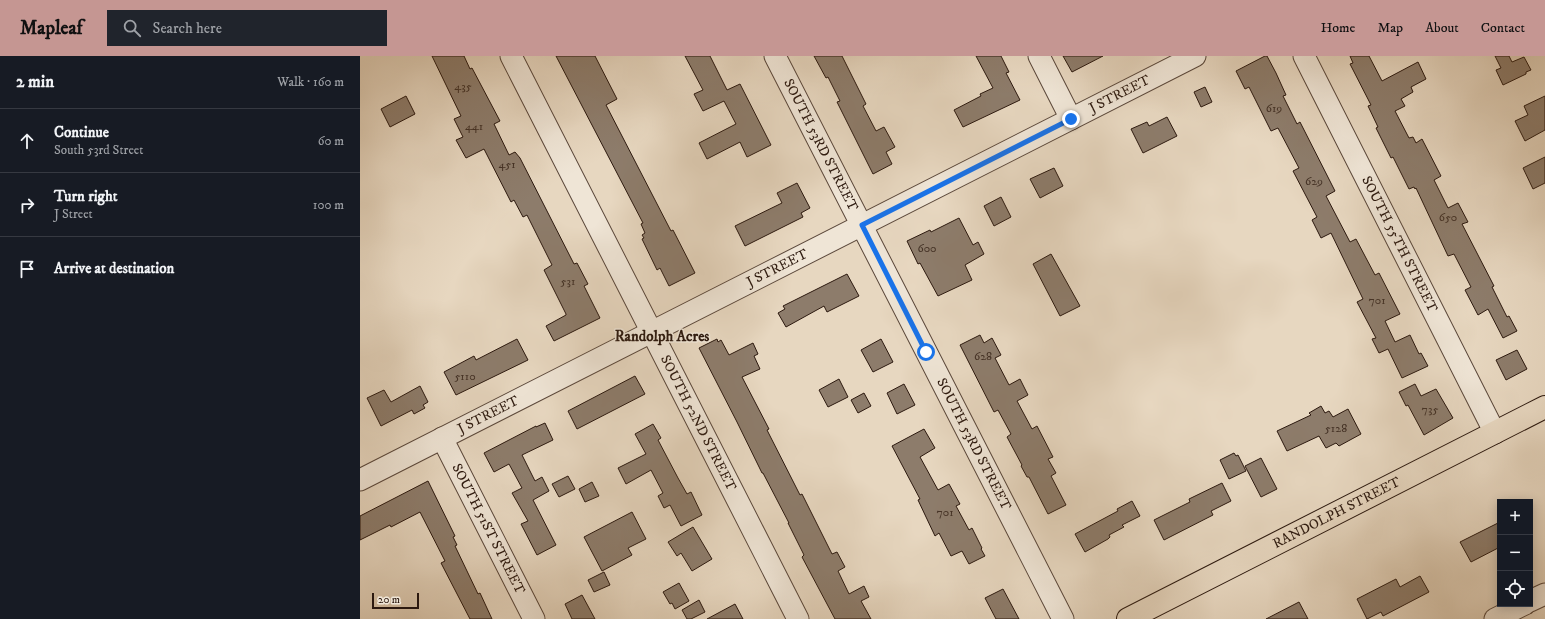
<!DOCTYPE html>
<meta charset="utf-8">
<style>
body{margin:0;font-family:"IM FELL DW Pica",serif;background:#20242c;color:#f1f3f6}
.controls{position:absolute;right:12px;bottom:12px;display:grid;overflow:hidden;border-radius:0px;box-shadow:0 2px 10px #0003}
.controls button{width:36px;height:36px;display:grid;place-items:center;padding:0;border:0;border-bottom:1px solid #363941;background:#171b24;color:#f1f3f6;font:20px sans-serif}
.scale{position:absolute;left:12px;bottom:10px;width:47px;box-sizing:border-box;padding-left:4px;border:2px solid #2c190f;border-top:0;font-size:11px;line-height:14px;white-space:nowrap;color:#2c190f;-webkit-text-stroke:3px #efe5d6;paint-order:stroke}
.stop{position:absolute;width:12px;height:12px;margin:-9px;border:3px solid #1a73e8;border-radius:50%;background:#fff}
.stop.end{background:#1a73e8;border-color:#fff;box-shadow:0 1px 4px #0008}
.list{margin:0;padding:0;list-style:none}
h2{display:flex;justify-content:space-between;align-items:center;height:52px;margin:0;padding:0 16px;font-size:17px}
h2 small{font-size:13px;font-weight:400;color:#9ea1a6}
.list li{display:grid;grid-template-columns:26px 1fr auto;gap:12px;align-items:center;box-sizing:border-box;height:64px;padding:0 16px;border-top:1px solid #363941}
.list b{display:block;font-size:15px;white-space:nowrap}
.list p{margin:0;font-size:13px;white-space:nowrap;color:#9ea1a6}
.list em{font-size:13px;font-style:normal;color:#9ea1a6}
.icon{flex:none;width:22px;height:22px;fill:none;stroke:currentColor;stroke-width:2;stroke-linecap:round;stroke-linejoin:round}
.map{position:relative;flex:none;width:1185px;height:563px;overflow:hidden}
header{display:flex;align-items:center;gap:24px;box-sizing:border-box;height:56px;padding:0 20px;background:#c59692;color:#111}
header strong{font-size:19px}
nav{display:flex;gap:22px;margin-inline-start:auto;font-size:14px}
.search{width:280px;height:36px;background:#20242c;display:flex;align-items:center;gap:10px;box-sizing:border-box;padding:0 14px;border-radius:0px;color:#9ea1a6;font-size:15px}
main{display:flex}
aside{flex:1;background:#171b24}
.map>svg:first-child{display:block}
</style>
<header>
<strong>Mapleaf</strong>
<div class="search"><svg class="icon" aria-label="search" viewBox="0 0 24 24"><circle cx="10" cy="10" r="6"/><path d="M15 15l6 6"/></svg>Search here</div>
<nav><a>Home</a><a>Map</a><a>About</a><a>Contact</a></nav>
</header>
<main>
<aside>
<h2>2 min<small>Walk · 160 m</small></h2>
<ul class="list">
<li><svg class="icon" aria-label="ahead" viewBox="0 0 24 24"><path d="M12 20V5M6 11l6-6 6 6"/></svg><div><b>Continue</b><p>South 53rd Street</p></div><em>60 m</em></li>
<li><svg class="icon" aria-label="right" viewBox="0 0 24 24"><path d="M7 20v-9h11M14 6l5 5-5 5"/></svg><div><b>Turn right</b><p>J Street</p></div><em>100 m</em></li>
<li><svg class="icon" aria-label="arrive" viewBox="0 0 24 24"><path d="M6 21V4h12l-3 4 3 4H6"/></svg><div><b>Arrive at destination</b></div></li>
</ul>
</aside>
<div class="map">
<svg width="1185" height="563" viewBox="0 0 1185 563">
<rect width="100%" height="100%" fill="#e7d7c0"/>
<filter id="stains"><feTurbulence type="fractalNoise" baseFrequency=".005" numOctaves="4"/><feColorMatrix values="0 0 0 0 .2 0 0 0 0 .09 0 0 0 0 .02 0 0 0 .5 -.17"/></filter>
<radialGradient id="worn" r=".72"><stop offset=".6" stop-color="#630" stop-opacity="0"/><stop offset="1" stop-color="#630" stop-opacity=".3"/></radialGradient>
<g fill="#8d7c6b" stroke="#2c190f">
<polygon points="72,0 104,0 110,13 112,12 140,65 134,68 149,99 155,96 160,102 214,208 217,207 228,228 224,230 240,262 194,285 186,270 206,259 206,258 184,214 192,209 167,159 163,161 154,144 151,146 124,93 106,102 96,84 103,81 94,63 101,60"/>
<polygon points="196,0 235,0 257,43 246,49 311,175 313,174 335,217 309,230 300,212 297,214 282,183 284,182 282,179 285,177 281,168 283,167"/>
<polygon points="325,0 350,0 367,34 380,28 411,89 387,101 380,86 347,103 339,87 376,68 364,45 343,55 334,38 343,34"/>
<polygon points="454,0 482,0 506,48 503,50 516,75 524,71 535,91 526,96 532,108 513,118 477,46 480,45 468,21 466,22"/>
<polygon points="616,0 641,0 649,16 646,17 660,44 603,71 594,54 621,40 620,38 633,32"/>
<polygon points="703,0 743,0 712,16"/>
<polygon points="905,0 907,0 916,17 926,39 923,40 937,68 940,66 975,135 966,140 990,186 996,183 1015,219 1019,217 1040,258 1025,265 1035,286 1050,279 1059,298 1061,297 1068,310 1042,322 1028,293 1019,297 1012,283 1016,282 997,246 1003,243 971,177 961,182 952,164 957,161 933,115 939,112 918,72 911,75 889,31 885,33 876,15"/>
<polygon points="990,0 1009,0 1022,25 1058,6 1066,23 1051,31 1053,36 1041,43 1045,50 1035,55 1049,82 1053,81 1056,87 1062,83 1081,120 1074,124 1088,152 1098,147 1108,166 1102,168 1134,230 1132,231 1147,261 1149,260 1157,275 1143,282 1128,253 1118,259 1105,234 1111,231 1094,198 1088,200 1056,132 1055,133 1054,131 1049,133 1033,101 1031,102 1016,72 1018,71 1008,50 1011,49 990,8 993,7"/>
<polygon points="1135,0 1149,0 1152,6 1164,1 1171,14 1166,16 1166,18 1143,29 1136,14 1141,12"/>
<polygon points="845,31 852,46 841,51 834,36"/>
<polygon points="46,40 55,58 30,71 21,53"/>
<polygon points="1185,40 1185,74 1165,85 1155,65 1168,59 1164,50"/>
<polygon points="807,61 817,80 783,97 771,73 787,66 789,70"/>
<polygon points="1185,101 1185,127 1173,133 1163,112"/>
<polygon points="694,112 703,130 680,142 670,123"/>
<polygon points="437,127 450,152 441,157 443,161 385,190 375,170 422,147 417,137"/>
<polygon points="641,141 651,161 634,170 624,150"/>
<polygon points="599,162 613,189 618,186 624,198 605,209 612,224 578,240 560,207 558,208 547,185 570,174 571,176"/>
<polygon points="691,198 720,250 700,260 673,208"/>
<polygon points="487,218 499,240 467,256 464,250 426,271 418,257 425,253 423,250"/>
<polygon points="620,279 624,287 632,282 641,299 635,302 649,329 660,323 668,339 657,345 672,373 677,370 693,401 688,403 696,417 691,420 706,449 688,458 669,421 667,421 661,410 662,409 647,381 651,378 638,354 634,356 600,289"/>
<polygon points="157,283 168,304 96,339 84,316 114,300 116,304"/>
<polygon points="357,283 358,286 361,284 369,299 393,287 398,298 394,300 400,313 382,321 409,373 407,374 440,439 442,438 472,498 477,496 485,511 478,515 489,538 504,530 509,541 501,545 511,563 475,563 442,501 444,499 428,467 429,467 403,417 402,417 377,366 339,292"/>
<polygon points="521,283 533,306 513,316 501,294"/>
<polygon points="1157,294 1167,313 1146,324 1136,304"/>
<polygon points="275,320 285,338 217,373 208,355"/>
<polygon points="479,323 488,341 468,351 459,334"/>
<polygon points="544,328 555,349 537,358 527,337"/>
<polygon points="1055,328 1061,340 1076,333 1093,362 1064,379 1048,349 1046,350 1039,336"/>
<polygon points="60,330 68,346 63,349 65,352 54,358 52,354 21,370 7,342 24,334 31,346"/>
<polygon points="504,337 511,350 498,357 491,344"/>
<polygon points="961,350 965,357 969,355 973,361 988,353 1001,378 979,390 976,387 966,392 959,380 927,395 917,375 951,359 949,357"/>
<polygon points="185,367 193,384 162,399 175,425 182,421 189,435 173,444 196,489 177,499 161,468 168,465 152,437 162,432 149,408 134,416 124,397 176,370 176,371"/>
<polygon points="293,368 301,382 298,384 318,422 327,438 331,436 342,459 321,470 310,449 304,452 298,440 303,437 291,414 266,428 258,412 286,398 275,378"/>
<polygon points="564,373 575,392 560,401 578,434 589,428 600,448 596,450 609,474 612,472 622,492 621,493 625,500 609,508 602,495 591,500 579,477 575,480 558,444 560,443 532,390"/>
<polygon points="874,397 876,400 878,399 886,415 869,423 860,404"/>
<polygon points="901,402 917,433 901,441 885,410"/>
<polygon points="208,420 215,433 199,441 192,428"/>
<polygon points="68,425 95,480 93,481 97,489 95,490 118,538 120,537 132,563 110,563 81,507 85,505 60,456 31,471 30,469 0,484 0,460"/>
<polygon points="232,426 239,440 225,446 219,433"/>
<polygon points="862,427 871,445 851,455 853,459 804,484 794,464 830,446 829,443"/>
<polygon points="772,445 780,460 762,469 764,471 749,479 750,481 748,483 725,496 715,478 758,455 757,453"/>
<polygon points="272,456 286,483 268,492 272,499 242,515 224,481"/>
<polygon points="1140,466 1140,491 1111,506 1100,486"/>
<polygon points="333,471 352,503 332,515 321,497 317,500 308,486"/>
<polygon points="244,516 250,529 234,536 228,524"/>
<polygon points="1060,520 1069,536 1023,560 1021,556 1007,563 997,543 1036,523 1040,531"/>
<polygon points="319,527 329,545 315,553 312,547 310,548 303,536"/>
<polygon points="643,533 659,563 636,563 625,542"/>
<polygon points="222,539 235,563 212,563 205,548"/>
<polygon points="339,544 345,556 331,563 327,563 322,554"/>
<polygon points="939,546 948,563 906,563"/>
<polygon points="375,548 383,563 347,563"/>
</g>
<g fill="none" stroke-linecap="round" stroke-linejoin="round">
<g stroke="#5b483b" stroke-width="23">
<g id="minor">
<path id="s1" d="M151 0 438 563"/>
<path id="s2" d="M415 0 703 563"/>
<polyline points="679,0 711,63"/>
<path id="s3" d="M944 0 1135 377"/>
<path id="s4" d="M82 382 174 563"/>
<path id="s5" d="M0 424 835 0"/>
<polyline points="1170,545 1185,538"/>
<polyline points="1135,563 1165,548"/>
</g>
</g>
<g stroke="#2c190f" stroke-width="24">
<g id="major">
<path id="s6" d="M768 563 1185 351"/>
</g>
</g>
<use href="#minor" stroke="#efe5d6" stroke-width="21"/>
<use href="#major" stroke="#e7d7c0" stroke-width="22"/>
</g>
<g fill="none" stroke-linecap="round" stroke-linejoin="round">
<polyline stroke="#1a73e8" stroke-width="5" points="566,296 502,169 711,63"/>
</g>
<g text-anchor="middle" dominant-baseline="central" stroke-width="3" stroke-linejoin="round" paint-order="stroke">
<g font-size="12" fill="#443226">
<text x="103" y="30">435</text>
<text x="914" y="52">619</text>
<text x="114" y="70">441</text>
<text x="147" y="108">451</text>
<text x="954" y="125">629</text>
<text x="1088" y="161">650</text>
<text x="567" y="192">600</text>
<text x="208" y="225">531</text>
<text x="1017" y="244">701</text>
<text x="623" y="300">628</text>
<text x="105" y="320">5110</text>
<text x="1070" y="353">735</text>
<text x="976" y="372">5128</text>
<text x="585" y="456">701</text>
</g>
<g font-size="14" fill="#2c190f" stroke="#efe5d6">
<text stroke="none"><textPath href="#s5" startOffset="852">J STREET</textPath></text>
<text stroke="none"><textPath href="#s2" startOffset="100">SOUTH 53RD STREET</textPath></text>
<text stroke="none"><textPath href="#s3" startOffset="211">SOUTH 55TH STREET</textPath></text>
<text stroke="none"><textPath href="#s5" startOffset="468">J STREET</textPath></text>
<text stroke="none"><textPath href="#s5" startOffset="144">J STREET</textPath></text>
<text stroke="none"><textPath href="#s1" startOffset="412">SOUTH 52ND STREET</textPath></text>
<text stroke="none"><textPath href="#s2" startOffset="436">SOUTH 53RD STREET</textPath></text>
<text stroke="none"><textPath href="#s6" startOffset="234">RANDOLPH STREET</textPath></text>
<text stroke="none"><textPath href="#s4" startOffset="102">SOUTH 51ST STREET</textPath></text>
</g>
<g font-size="15" font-weight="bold" fill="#2c190f" stroke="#efe5d6">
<text x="302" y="280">Randolph Acres</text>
</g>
</g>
<rect width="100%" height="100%" filter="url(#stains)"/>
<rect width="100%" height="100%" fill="url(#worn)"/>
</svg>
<div class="controls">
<button>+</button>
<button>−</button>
<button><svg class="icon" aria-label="locate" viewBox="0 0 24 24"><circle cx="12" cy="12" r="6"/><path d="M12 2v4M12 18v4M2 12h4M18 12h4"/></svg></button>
</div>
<div class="scale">20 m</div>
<div class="stop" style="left:566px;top:296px"></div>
<div class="stop end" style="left:711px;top:63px"></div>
</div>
</main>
